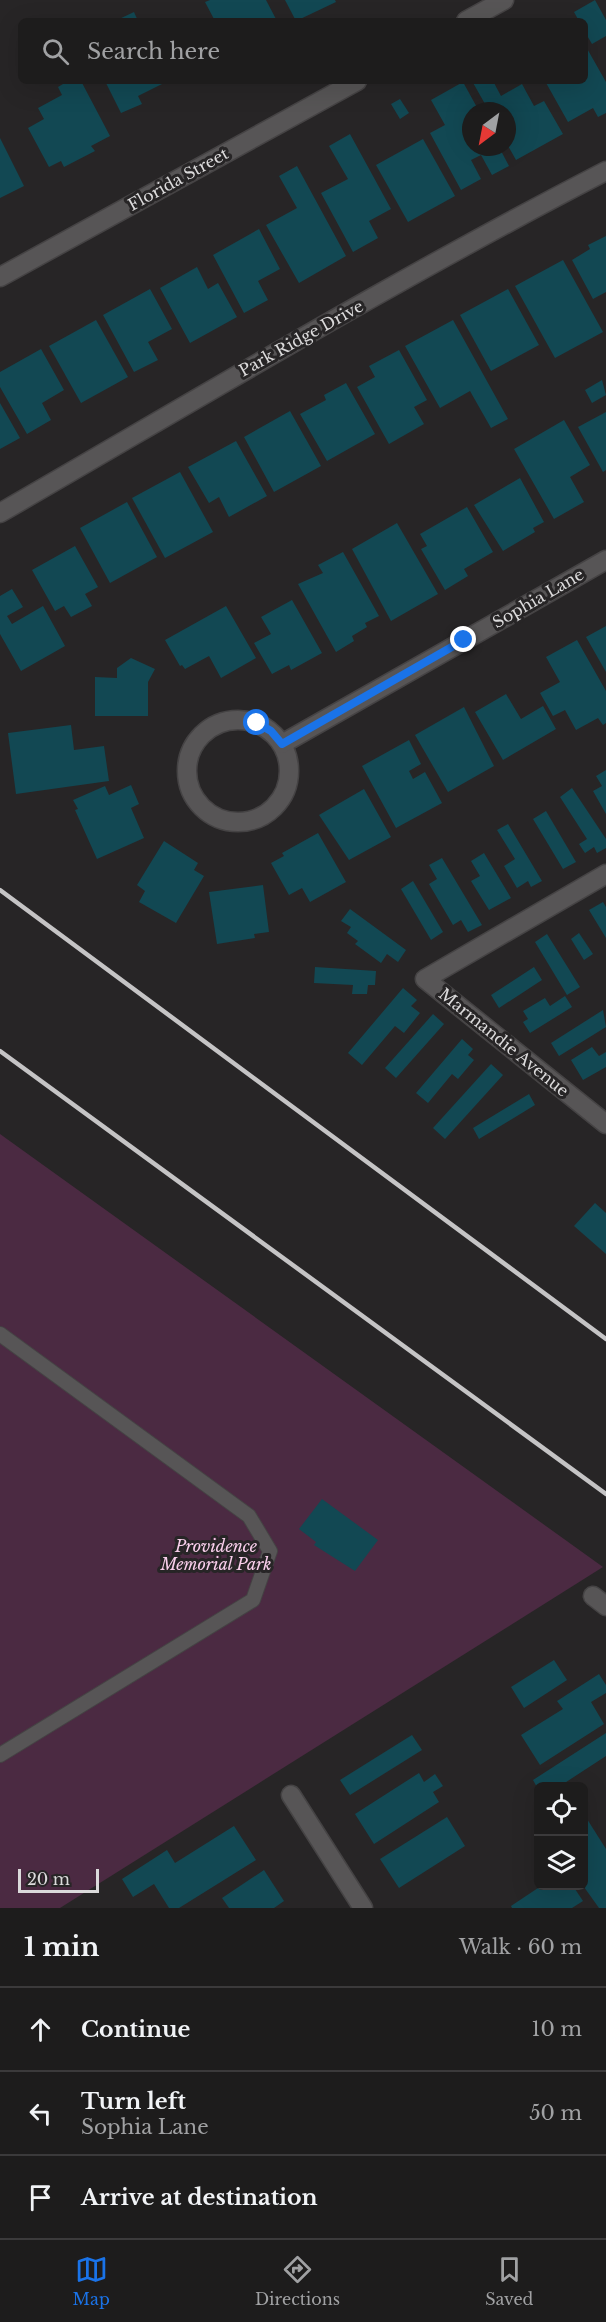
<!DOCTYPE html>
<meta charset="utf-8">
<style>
body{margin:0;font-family:"Libre Baskerville",serif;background:#252525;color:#f1f3f6}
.controls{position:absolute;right:18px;bottom:18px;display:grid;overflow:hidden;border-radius:9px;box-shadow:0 6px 24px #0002}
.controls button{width:54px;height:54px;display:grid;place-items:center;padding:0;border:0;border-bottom:2px solid #3b3a3b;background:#1d1c1c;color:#f1f3f6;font:30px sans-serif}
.compass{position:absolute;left:462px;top:102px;width:54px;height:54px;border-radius:50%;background:#1d1c1c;box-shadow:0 6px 24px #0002;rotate:212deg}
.scale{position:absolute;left:18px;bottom:15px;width:81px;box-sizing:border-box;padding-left:6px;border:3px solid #dbdadb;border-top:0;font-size:16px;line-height:21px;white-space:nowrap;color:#dbdadb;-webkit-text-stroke:4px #272526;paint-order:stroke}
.stop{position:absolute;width:18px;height:18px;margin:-14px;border:4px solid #1a73e8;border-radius:50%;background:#fff}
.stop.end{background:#1a73e8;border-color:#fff;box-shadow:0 2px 6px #0008}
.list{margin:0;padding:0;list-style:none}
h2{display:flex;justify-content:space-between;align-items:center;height:78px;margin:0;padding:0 24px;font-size:26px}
h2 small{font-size:20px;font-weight:400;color:#a0a1a3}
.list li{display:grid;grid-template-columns:39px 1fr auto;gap:18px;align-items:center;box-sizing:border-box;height:84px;padding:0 24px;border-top:2px solid #3b3a3b}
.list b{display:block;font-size:22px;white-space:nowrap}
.list p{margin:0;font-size:20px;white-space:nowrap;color:#a0a1a3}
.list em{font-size:20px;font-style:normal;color:#a0a1a3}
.icon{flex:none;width:33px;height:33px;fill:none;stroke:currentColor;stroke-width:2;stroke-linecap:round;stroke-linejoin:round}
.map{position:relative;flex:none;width:606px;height:1908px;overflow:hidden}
.search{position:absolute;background:#1d1c1c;box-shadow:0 6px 24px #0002;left:18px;right:18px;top:18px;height:66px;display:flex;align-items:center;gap:15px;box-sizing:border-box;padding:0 21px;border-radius:9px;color:#a0a1a3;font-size:22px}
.sheet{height:330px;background:#1d1c1c}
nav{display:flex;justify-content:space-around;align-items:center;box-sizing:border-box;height:84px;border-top:2px solid #3b3a3b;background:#1d1c1c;font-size:16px;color:#a0a1a3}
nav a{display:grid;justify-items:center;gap:3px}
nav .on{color:#1a73e8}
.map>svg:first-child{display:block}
</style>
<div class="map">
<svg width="606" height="1908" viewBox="0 0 606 1908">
<rect width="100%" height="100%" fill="#272526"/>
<polygon fill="#4b2a42" points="0,1134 603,1567 60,1908 0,1908"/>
<g fill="#124853">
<polygon points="210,0 266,0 277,21 215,21 205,2"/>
<polygon points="285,0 335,0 336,2 296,21"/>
<polygon points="595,0 606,20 606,36 592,44 585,32 585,21 579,21 574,12"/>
<polygon points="134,12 138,21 115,21"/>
<polygon points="585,45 606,82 606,113 598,117 593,108 568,122 545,81 585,81"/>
<polygon points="68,81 81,81 110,136 91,146 95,151 64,167 61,161 49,167 28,128 44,119 38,108 62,95 58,87"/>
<polygon points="105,81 168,81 138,96 142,104 121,113"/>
<polygon points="472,81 493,81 501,96 522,84 534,106 544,101 563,134 516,160 507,144 507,111 489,111"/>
<polygon points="463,82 479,111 471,111 471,147 499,147 509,166 492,175 481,155 471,160 481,179 461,190 430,133 445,125 431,100"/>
<polygon points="400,99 409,113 400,119 391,104"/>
<polygon points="350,134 391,209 369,221 378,238 353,252 321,193 348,179 329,146"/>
<polygon points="0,138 24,186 0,198"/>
<polygon points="423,139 455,196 408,222 376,165"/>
<polygon points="297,166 346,256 299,283 266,225 297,208 279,176"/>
<polygon points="259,229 280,269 258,281 268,300 244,313 213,255"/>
<polygon points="606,236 606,292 593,299 572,260 590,249 588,245"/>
<polygon points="563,260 603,332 555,358 515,286"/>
<polygon points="197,267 208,289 218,283 237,317 190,343 160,288"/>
<polygon points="150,289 172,329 148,342 158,360 134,372 103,315"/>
<polygon points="508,289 539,345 491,371 460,315"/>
<polygon points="96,320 128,377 81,403 49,346"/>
<polygon points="453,320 508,419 491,428 470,391 440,408 405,346"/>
<polygon points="41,349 64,390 42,403 51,420 27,434 0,387 0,372"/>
<polygon points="399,350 427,400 414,407 424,424 389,444 357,387 375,377 369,366"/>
<polygon points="602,380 606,395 592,403 585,390"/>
<polygon points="346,383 375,434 327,461 300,414 326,400 324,395"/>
<polygon points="0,403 20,438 0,449"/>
<polygon points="290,411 321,466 274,492 244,437"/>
<polygon points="606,412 606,470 603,472 578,427"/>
<polygon points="564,420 590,465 570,477 584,502 554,519 514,449"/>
<polygon points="236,441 267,496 229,517 219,497 209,503 188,467"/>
<polygon points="180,472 213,532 165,558 132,498"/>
<polygon points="520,478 544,522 533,528 535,532 503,551 474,505"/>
<polygon points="127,502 157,557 110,583 80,528"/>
<polygon points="467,507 493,552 464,569 468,576 445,590 421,549 427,546 420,534"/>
<polygon points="397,523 438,594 391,621 352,549"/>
<polygon points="75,546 98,587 85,594 92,606 71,617 64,606 55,611 32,570"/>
<polygon points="343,552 379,616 365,623 367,627 352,636 354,641 336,652 298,584 323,573 318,565"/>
<polygon points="12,589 23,607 7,616 12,624 43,606 65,646 21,671 0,634 0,596"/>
<polygon points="292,600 322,653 291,670 289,665 272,674 254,643 271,634 261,617"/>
<polygon points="226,606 256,658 221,678 209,656 185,669 182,665 180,666 165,640"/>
<polygon points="606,626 606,672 586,637"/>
<polygon points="577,640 606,691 606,723 603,725 598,718 576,730 565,710 553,716 540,693 560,682 546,657"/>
<polygon points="131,658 155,669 148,682 148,716 95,716 95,677 117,678 117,668"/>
<polygon points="506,694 521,719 543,706 556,729 503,760 475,712"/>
<polygon points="464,707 494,766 448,792 415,735"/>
<polygon points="71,725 74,750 104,746 109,781 16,794 8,733"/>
<polygon points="409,740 421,764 409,771 413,779 425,772 442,803 396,828 362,766"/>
<polygon points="606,770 606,814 593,791 602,786 596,776"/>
<polygon points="131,785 139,804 131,808 144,838 97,859 75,810 78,809 73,800 105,786 109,795"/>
<polygon points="572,788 606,839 606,848 597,853 594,847 585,853 579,844 587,839 560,797"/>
<polygon points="364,789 391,837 349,860 319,815"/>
<polygon points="546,811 576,862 563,869 533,819"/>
<polygon points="508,824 542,881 531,887 528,881 517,888 504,866 515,859 497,830"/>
<polygon points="318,833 346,882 310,902 302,888 289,895 271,863 284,856 282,853"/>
<polygon points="164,841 198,863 194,870 204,876 176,923 139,902 145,891 137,885"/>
<polygon points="484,853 511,898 489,910 471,881 480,876 471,861"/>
<polygon points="442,858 482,925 468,932 461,920 453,925 429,884 437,879 429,865"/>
<polygon points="413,881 443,932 431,940 401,889"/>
<polygon points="263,885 269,932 254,934 255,938 217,944 209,892"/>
<polygon points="603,902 606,907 606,938 589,910"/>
<polygon points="350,909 406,950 398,962 387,954 381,963 355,944 358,941 347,933 351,927 341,921"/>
<polygon points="579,933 593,954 584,960 571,939"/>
<polygon points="547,934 580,987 567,995 535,942"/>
<polygon points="315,967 376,971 375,985 368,985 367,994 352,994 353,985 314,983"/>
<polygon points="534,967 542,980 499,1008 491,995"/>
<polygon points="403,988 417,1000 411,1006 420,1013 404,1033 395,1026 362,1065 348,1053"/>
<polygon points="565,996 572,1007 530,1033 523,1022 528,1019 523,1011 545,998 550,1006"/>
<polygon points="603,1010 606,1027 559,1056 551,1043"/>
<polygon points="433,1014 444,1024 396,1078 385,1068"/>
<polygon points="462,1039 473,1049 468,1055 474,1060 458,1079 452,1074 428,1103 416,1093"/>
<polygon points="592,1047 599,1056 606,1052 606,1067 583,1080 571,1060"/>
<polygon points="491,1064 503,1075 445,1139 433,1128"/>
<polygon points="529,1094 535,1105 479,1139 473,1128"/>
<polygon points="595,1203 606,1213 606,1254 574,1226"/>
<polygon points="322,1499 378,1540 355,1571 314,1545 316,1542 299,1529"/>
<polygon points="554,1660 567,1680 524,1708 511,1687"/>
<polygon points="599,1674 606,1685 606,1693 591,1702 604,1724 540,1765 521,1735 563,1709 557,1701"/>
<polygon points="606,1733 606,1756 560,1786 538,1786 538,1789 533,1780"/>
<polygon points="412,1735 422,1750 350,1795 340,1780"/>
<polygon points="419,1773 424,1782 435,1774 443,1786 433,1792 439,1802 374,1844 355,1814"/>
<polygon points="447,1817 465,1846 399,1888 380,1859"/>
<polygon points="587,1819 606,1849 606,1908 599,1908 584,1887 584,1821"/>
<polygon points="234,1826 256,1860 179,1908 169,1908 154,1884 133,1897 122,1879 167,1850 175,1863"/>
<polygon points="264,1870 284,1901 274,1908 229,1908 222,1898"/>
<polygon points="541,1886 573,1886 583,1901 572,1908 512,1908 511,1906"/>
</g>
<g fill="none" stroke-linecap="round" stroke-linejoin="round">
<g stroke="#454344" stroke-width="16">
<polyline id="lane" points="0,1334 249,1516 270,1551 253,1600 0,1755"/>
</g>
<g stroke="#454344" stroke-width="21">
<g id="street">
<polyline points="466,21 504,0"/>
<polyline points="0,277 357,81"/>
<path d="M0 513C201 397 400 277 606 171"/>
<circle cx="238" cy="771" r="51"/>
<polyline points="282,744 606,560"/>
<polyline points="606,874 425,979 606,1124"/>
<polyline points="593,1596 606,1606"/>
<polyline points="291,1795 363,1908"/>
</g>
</g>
<use href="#lane" stroke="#575556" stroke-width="14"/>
<use href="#street" stroke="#575556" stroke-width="18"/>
<g stroke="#c5c4c5" stroke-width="4.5">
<polyline points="0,890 606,1339"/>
<polyline points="0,1051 606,1494"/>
</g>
</g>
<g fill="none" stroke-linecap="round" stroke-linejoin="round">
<polyline stroke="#1a73e8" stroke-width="8" points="257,723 271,731 282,744 464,640"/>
</g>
<g text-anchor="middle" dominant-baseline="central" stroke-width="6" stroke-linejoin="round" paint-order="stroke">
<g font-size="16" fill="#dbdadb" stroke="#272526">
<text transform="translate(178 179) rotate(-29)">Florida Street</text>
<text transform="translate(301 338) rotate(-29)">Park Ridge Drive</text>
<text transform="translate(538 598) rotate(-30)">Sophia Lane</text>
<text transform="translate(504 1042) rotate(39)">Marmandie Avenue</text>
</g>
<g font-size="16" font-style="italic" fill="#facfec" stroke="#272526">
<text x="216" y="1546">Providence<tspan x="216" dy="18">Memorial Park</tspan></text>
</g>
</g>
</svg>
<div class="controls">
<button><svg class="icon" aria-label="locate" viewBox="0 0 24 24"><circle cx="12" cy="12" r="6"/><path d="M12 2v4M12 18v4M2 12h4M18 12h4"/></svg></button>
<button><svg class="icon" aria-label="layers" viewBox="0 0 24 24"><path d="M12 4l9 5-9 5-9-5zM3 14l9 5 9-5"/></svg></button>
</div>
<svg class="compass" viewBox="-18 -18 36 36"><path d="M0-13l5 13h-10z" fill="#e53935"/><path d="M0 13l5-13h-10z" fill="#a0a1a3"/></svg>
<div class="scale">20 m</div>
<div class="stop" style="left:257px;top:723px"></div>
<div class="stop end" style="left:464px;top:640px"></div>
<div class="search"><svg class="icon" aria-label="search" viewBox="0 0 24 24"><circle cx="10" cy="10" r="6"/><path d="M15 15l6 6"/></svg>Search here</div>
</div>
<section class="sheet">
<h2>1 min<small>Walk · 60 m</small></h2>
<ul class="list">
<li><svg class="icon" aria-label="ahead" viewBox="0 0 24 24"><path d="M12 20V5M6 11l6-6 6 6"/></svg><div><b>Continue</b></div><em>10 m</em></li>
<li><svg class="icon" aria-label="left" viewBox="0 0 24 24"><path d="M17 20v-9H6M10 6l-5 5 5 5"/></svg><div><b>Turn left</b><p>Sophia Lane</p></div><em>50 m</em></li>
<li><svg class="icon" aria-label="arrive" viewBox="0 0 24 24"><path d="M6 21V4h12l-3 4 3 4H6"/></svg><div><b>Arrive at destination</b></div></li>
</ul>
</section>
<nav>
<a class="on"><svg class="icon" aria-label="map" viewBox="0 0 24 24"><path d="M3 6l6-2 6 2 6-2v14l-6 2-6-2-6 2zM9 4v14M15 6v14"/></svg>Map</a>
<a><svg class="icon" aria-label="directions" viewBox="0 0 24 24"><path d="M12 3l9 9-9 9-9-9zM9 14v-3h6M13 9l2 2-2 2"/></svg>Directions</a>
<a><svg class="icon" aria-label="saved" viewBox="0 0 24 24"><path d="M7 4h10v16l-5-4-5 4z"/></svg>Saved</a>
</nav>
